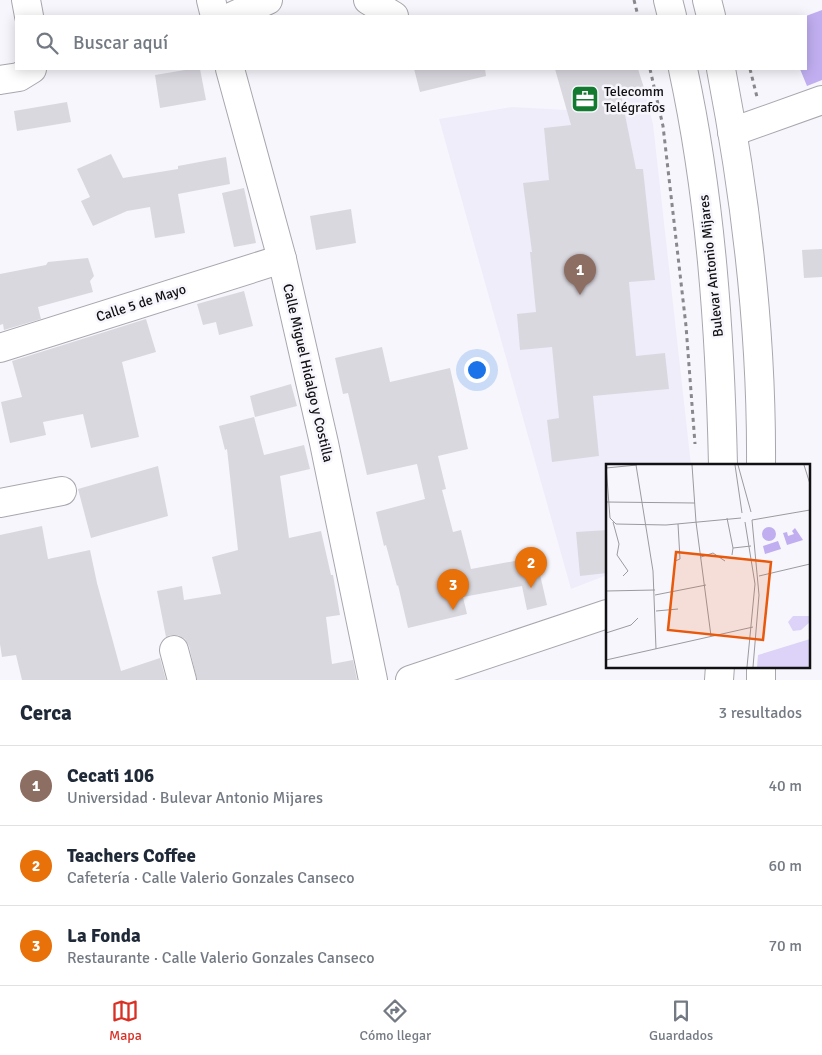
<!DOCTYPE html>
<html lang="es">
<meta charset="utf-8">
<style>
body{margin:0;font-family:Signika,sans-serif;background:#f2f2f3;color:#1f2937}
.you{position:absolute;left:476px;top:369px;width:18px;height:18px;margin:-12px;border:4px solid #fff;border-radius:50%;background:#1a73e8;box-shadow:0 0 0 8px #1a73e833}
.badge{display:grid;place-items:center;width:32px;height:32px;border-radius:50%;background:#d93025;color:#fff;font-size:16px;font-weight:700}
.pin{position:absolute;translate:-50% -41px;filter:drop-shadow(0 1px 2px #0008)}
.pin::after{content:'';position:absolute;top:26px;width:18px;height:15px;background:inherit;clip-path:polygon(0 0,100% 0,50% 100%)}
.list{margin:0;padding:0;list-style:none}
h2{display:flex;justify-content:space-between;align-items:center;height:65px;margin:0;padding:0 20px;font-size:21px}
h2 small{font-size:16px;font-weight:400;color:#747a83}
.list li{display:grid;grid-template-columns:32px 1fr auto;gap:15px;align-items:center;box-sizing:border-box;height:80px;padding:0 20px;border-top:1px solid #e0e1e3}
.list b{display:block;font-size:19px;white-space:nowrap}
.list p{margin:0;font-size:16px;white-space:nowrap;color:#747a83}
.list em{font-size:16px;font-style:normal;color:#747a83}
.icon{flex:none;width:28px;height:28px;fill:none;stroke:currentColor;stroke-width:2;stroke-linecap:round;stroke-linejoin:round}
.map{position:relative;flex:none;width:822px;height:680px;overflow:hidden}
.search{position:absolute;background:#fff;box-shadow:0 2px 12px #0003;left:15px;right:15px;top:15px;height:55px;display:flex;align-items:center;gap:12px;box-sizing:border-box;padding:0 18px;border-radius:0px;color:#747a83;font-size:19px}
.sheet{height:305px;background:#fff}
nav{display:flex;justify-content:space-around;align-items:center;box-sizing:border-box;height:70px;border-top:1px solid #e0e1e3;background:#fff;font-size:14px;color:#747a83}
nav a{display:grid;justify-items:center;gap:2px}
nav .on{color:#d93025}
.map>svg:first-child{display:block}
</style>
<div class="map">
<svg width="822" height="680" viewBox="0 0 822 680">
<rect width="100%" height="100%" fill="#f7f6fc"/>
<polygon fill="#f0edfb" points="644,88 653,124 691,465 607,465 607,575 571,589 439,119 512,107 567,110"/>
<polygon fill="#c0aef0" points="822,10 822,80 807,86 800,69 806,69 806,16"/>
<g fill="#dad8df">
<polygon points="191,69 200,69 206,100 160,108 155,75"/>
<polygon points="414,69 485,69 486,76 420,92"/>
<polygon points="555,69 638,69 644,88 621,95 636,169 643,169 655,280 629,282 636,356 665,353 669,389 593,396 599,456 552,462 547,420 559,418 552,347 520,350 517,314 536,312 530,252 532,252 523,183 549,180 544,128 571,125"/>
<polygon points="67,102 71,122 17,131 14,111"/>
<polygon points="111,154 123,178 178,169 178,166 226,157 230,184 178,194 185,233 155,238 150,207 127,211 93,226 81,201 90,197 77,169"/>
<polygon points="244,188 256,243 234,247 222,193"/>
<polygon points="351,209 356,243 316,250 310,216"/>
<polygon points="822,249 822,277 804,278 802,250"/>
<polygon points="88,258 94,276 90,281 93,292 38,307 41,319 4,330 3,324 0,325 0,274 46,265 48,262"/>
<polygon points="244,291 253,326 219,335 216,322 203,325 197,304"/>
<polygon points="146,319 156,352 122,362 139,437 91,448 83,414 43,422 46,435 10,443 1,402 22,397 12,361"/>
<polygon points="382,347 390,382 450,368 468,449 438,456 446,489 442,490 453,532 461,530 471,569 536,557 547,605 527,610 522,586 463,597 467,614 408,628 398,585 397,586 386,545 384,546 376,512 425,499 417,464 367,475 348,393 343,394 335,358"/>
<polygon points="291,384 297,406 255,417 250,396"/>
<polygon points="254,417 264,455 304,445 310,469 280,476 289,538 321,531 331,575 333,575 340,615 326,617 332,664 353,660 357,680 197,680 189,646 185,639 178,635 170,635 166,637 157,591 182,586 184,600 221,594 212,557 238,550 227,449 225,450 219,426"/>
<polygon points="158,466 168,516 91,538 78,489"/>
<polygon points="42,526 48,559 90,550 97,583 121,671 160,658 166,680 22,680 16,655 2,657 0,644 0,535"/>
<polygon points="607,530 607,573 580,576 576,532"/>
</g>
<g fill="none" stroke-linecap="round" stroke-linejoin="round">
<g stroke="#a9a7ae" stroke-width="30">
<g id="minor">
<polyline points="26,0 29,16"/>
<polyline points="211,0 215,16"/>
<polyline points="368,0 394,16"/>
<polyline points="233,16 268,0"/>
<polyline points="230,69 282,259 324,443 373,680"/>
<polyline points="0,80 19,77 32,69"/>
<polyline points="732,132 822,100"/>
<polyline points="0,348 282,259"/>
<polyline points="0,503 62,491"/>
<polyline points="174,650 182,680"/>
</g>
</g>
<g stroke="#a9a7ae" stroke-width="30">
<polyline id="tertiary" points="410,680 607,614"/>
</g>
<g stroke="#a9a7ae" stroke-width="30">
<g id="secondary">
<polyline points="668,0 672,16"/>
<polyline points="707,0 711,16"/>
<path d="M683 69C711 199 720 332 723 465"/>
<path d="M721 69C746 199 762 332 761 465"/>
<polyline points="761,666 761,680"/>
<polyline points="719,680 720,666"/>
</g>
</g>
<g stroke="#89888c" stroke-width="3" stroke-dasharray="4 4" stroke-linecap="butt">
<polyline points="634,0 638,16"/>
<polyline points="650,69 663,126 686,326 695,444"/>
<polyline points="750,69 757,97"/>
</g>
<use href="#minor" stroke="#fff" stroke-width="28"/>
<use href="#tertiary" stroke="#fff" stroke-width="28"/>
<use href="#secondary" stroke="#fff" stroke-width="28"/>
</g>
<defs>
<g id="office-square" transform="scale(1.4375)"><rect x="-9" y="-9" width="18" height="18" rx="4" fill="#137b2f" stroke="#f7f6fc"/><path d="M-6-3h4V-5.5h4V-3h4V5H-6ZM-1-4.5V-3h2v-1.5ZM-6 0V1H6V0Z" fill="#fff"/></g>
</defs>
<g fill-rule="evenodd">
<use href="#office-square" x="585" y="99"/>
</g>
<g text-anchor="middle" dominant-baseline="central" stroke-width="5" stroke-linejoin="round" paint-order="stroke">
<g font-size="14" fill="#111012" stroke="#f7f6fc" text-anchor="start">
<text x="604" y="91">Telecomm<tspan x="604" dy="16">Telégrafos</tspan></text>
</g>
<g font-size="14" fill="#111012" stroke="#f7f6fc">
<text transform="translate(711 266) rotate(-96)">Bulevar Antonio Mijares</text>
<text transform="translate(141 303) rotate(-18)">Calle 5 de Mayo</text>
<text transform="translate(308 373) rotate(77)">Calle Miguel Hidalgo y Costilla</text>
</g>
</g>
<g transform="translate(606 464)">
<rect width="204" height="204" fill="#f7f6fc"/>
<path d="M187 152H204V158L195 166 187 167 182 158ZM204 175V203H151L152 191Z" fill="#ddd3f8"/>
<path d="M156 70a7 7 0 1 1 14 0a7 7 0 1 1-14 0ZM189 64 197 76 181 81 177 69 181 68 182 72 188 70 186 67ZM172 77 175 85 159 90 157 82Z" fill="#c0aef0"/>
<path fill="none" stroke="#9b9a9e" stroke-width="1" d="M0 1 4 54 10 60 60 61 135 54M30 1 47 107 50 185M86 1 90 58 105 172M129 1 136 49M132 1 145 48M198 1 204 20M0 4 31 1M0 38 89 39M121 54 127 84 126 91M146 56 153 131 147 203M146 56 204 46M7 58 13 80 11 91 22 107 17 112M139 58 149 120 141 203M127 84 145 82M95 93 107 89 119 97M69 97 74 95 72 60M153 112 204 100M0 127 49 126M49 131 100 121M50 147 72 145M0 169 25 161 32 154M0 196 147 163"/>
<path fill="#e8590c" fill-opacity="0.15" stroke="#e8590c" stroke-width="2.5" d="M70 88 165 98 157 176 62 166Z"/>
<rect width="204" height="204" fill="none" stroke="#111012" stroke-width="2.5"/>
</g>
</svg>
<div class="you"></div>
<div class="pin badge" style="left:580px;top:295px;background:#8d6e63">1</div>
<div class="pin badge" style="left:531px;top:588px;background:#e8710a">2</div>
<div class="pin badge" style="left:453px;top:610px;background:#e8710a">3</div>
<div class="search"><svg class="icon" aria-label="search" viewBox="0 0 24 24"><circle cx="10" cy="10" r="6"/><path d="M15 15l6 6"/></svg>Buscar aquí</div>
</div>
<section class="sheet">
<h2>Cerca<small>3 resultados</small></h2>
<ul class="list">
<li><span class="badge" style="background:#8d6e63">1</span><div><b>Cecati 106</b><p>Universidad · Bulevar Antonio Mijares</p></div><em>40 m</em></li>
<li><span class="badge" style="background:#e8710a">2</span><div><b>Teachers Coffee</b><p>Cafetería · Calle Valerio Gonzales Canseco</p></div><em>60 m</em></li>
<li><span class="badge" style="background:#e8710a">3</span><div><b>La Fonda</b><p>Restaurante · Calle Valerio Gonzales Canseco</p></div><em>70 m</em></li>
</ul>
</section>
<nav>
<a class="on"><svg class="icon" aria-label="map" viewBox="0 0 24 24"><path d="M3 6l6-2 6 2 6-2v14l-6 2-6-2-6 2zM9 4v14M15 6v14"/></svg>Mapa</a>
<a><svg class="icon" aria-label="directions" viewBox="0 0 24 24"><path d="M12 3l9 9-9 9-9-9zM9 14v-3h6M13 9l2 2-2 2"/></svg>Cómo llegar</a>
<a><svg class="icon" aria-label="saved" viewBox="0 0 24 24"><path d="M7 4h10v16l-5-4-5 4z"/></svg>Guardados</a>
</nav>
